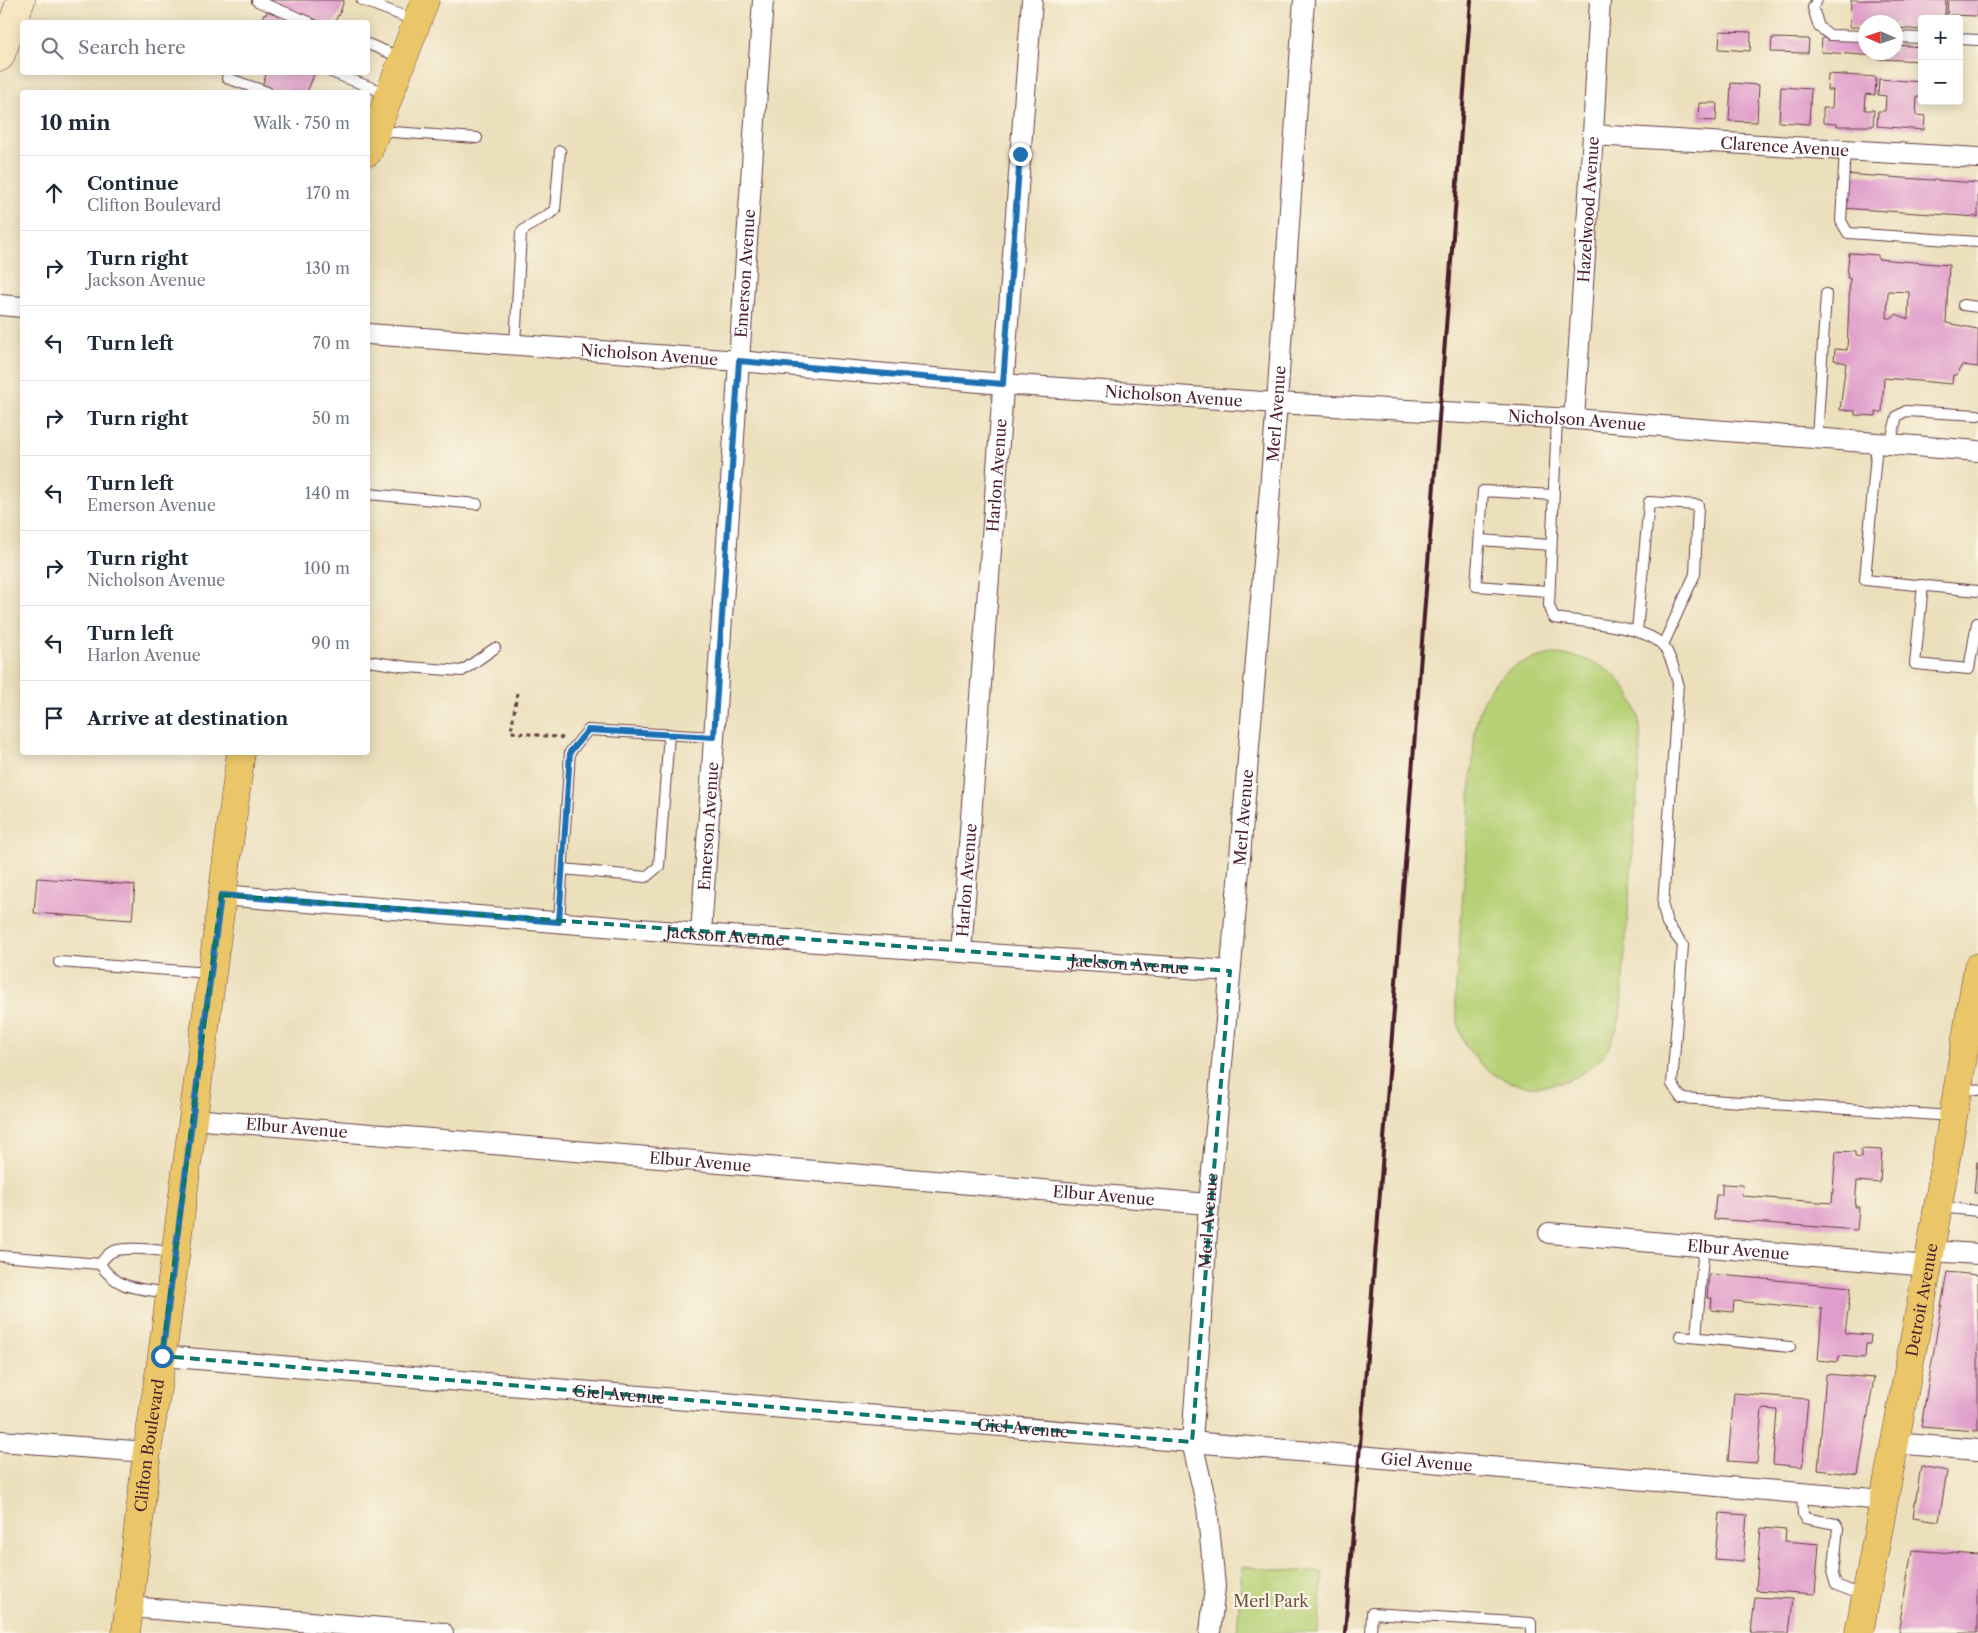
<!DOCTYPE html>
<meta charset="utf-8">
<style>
body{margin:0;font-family:"Libre Caslon Text",serif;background:#f2f2f3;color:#1f2937}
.controls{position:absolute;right:15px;top:15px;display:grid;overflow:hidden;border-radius:5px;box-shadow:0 2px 12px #0003}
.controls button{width:45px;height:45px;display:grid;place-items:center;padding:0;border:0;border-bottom:1px solid #e0e1e3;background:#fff;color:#1f2937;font:25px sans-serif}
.compass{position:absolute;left:1858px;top:15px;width:45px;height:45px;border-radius:50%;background:#fff;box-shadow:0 2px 12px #0003;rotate:273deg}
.stop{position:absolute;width:15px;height:15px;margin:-11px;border:4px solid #1f6fb2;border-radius:50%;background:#fff}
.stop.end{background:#1f6fb2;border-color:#fff;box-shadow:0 1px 5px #0008}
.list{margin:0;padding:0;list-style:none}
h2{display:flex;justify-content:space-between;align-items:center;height:65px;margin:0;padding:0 20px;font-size:21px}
h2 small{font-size:16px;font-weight:400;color:#747a83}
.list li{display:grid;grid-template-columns:32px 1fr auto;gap:15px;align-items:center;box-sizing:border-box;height:75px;padding:0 20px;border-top:1px solid #e0e1e3}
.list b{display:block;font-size:19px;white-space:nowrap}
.list p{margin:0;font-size:16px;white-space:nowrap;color:#747a83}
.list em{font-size:16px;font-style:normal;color:#747a83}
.icon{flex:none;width:28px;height:28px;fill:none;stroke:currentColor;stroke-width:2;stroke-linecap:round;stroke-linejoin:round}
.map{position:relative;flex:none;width:1978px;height:1633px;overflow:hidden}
.search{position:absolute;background:#fff;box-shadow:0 2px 12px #0003;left:20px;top:20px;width:350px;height:55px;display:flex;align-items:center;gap:12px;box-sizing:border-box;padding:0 18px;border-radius:5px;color:#747a83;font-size:19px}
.panel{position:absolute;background:#fff;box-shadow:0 2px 12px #0003;left:20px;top:90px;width:350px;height:665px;border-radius:5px}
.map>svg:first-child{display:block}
</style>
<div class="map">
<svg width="1978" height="1633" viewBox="0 0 1978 1633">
<rect width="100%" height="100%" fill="#fcf5e5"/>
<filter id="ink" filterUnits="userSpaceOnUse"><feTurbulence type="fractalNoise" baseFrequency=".02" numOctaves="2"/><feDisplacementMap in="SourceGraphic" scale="10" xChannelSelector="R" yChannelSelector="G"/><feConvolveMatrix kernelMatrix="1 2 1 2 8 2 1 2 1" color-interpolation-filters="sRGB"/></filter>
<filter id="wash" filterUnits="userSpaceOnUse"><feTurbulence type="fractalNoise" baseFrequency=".0096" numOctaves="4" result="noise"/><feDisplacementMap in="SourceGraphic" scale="20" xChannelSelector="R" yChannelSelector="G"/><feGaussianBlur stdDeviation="1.12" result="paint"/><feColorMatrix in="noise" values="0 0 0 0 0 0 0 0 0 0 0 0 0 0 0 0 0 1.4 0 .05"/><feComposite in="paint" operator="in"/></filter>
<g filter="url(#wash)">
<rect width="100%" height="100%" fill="#ebdfbc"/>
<g fill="#b6d076" stroke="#807850">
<path d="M1553 654C1606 656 1640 686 1641 740L1620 1018C1616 1033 1610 1050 1598 1061 1558 1099 1494 1094 1466 1045 1458 1031 1457 1016 1455 1000L1475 730C1484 683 1506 662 1553 654Z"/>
<polygon points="1242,1567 1323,1573 1318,1633 1237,1633"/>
</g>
<g id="blocks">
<g fill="#e09ccb" fill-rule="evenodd">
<polygon points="272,0 344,0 339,16 338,15 335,22 323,22 295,13 271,3"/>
<polygon points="1851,0 1946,0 1945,15 1947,15 1948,0 1978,0 1978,3 1977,16 1950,15 1950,19 1922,19 1922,30 1896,28 1896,22 1866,22 1866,27 1850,27"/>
<polygon points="267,11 286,18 297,22 263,22 261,20 264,14 266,15"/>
<polygon points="1720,31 1751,32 1750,51 1719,49"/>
<polygon points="1772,38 1809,39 1808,53 1771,52"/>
<polygon points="1822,38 1866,41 1866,52 1876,52 1876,56 1821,52"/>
<polygon points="1896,45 1922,47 1922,61 1879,59 1879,52 1896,52"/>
<polygon points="267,72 308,72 314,75 307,92 271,92 261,89"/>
<polygon points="1828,74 1876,77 1875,95 1866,94 1865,110 1874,110 1873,126 1837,126 1837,124 1823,123 1823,108 1832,108 1833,90 1827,90"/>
<polygon points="1879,79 1922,82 1922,97 1917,97 1916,115 1925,116 1924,130 1877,126 1878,111 1885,111 1886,96 1878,95"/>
<polygon points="1731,83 1759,85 1757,122 1729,121"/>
<polygon points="1781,87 1811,89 1809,124 1779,122"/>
<polygon points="1699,103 1717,103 1716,121 1698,120"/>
<polygon points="1843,174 1978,183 1978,217 1841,208"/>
<path d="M1849 253 1878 255V259L1949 265 1946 323 1978 329V367L1962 365 1956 375H1953L1952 384 1884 378 1882 412H1876V416L1855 415V411L1840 410 1846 363 1834 360 1835 349 1847 350 1850 278H1847ZM1888 291 1909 292 1908 319 1896 314 1893 318H1887Z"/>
<polygon points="37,878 135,885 132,920 34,913"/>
<polygon points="1861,1149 1882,1150 1880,1183 1857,1181 1855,1207 1859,1207 1857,1230 1714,1219 1716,1195 1722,1195 1722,1184 1743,1185 1742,1196 1832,1203 1836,1151 1855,1152 1855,1157 1861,1158"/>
<polygon points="1977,1162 1978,1162 1978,1193 1974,1193"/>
<polygon points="1947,1272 1978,1275 1978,1431 1921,1427"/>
<polygon points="1709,1274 1851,1287 1845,1333 1871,1335 1870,1344 1866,1344 1865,1358 1839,1356 1838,1362 1818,1360 1822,1309 1734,1301 1733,1312 1711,1310 1712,1298 1707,1298"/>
<polygon points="1826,1374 1874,1378 1858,1475 1818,1470"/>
<polygon points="1734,1393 1808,1399 1802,1467 1773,1464 1777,1410 1762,1409 1757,1463 1728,1461"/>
<polygon points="1921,1466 1947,1471 1939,1521 1913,1517"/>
<polygon points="1719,1513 1747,1515 1743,1561 1715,1559"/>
<polygon points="1761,1528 1786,1530 1785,1541 1819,1544 1815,1594 1756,1590"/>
<polygon points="1912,1550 1978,1555 1978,1633 1898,1633"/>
<polygon points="1755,1597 1793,1599 1789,1633 1751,1633"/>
</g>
</g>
</g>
<g filter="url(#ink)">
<use href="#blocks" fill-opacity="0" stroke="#623c41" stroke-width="1"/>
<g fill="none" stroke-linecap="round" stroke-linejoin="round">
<g stroke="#623c41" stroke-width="12">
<g id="lane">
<polyline points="362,0 416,21"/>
<polyline points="1817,0 1813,8 1819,27 1830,35 1866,36"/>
<polyline points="257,1 309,22"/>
<polyline points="1896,37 1922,38"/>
<polyline points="1959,39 1978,40"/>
<polyline points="368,44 402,58"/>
<polyline points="331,72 388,94"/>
<polyline points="227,78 267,92"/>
<polyline points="379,131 477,138"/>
<polyline points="1845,150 1841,221 1848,233 1978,242"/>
<polyline points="1963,305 1978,307"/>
<path d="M515 345 521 233C528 224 545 218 555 210L560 151"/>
<path d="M1557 418 1549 605 1554 618C1581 622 1649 626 1664 647 1672 657 1674 671 1678 683L1663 906 1667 924 1683 945 1672 1084 1681 1098 1952 1116"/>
<polyline points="1817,438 1826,294"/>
<polyline points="1877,443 1865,580 1978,591"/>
<polyline points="1890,444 1897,416 1906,411 1978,415"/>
<polyline points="368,494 477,504"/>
<polyline points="1480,540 1551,545"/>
<polyline points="1923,585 1915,664 1969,669 1977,623"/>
<polyline points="1548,591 1476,586 1483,491 1553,495"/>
<polyline points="1637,631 1649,502 1698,505 1695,574 1663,645"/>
<polyline points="368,661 408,667 462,671 495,648"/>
<polyline points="563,869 646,877 659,866 669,734"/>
<polyline points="559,922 570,752 588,730 714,737"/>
<polyline points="59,962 210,973"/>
<polyline points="1959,1088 1978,1090"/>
<polyline points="1939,1207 1978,1211"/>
<polyline points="0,1256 100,1264"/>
<path d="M100 1264C104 1259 107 1253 114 1251 132 1246 157 1251 175 1252"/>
<path d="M100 1264C118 1291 140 1288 169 1293"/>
<polyline points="1680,1336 1790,1347"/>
<polyline points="1696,1337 1704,1246"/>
<polyline points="1802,1493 1803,1515 1805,1518 1836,1524 1838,1528 1833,1575 1836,1585 1865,1596"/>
<polyline points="1371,1633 1372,1613 1531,1623 1531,1633"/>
</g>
</g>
<g stroke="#623c41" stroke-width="22">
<g id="street">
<path id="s1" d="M1593 135 1978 158"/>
<polyline points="0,305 22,307"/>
<path id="s2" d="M368 334 739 361 1003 384 1277 403 1574 419 1978 451"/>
<path id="s3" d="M1574 419 1593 135 1600 0"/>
<path id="s4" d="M221 895 701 934 1230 971"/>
<path id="s5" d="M701 934 763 0"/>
<path id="s6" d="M961 952 1032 0"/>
<path id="s7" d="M192 1119 1209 1204"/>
<path id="s8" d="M1549 1233 1928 1266"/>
<polyline points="1930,1251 1978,1254"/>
<path id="s9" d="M162 1356 1884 1500"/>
<polyline points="0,1441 147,1452"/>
<polyline points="1894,1443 1978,1450"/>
<polyline points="130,1607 443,1633"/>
<path id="s10" d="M1210 1633 1215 1586 1207 1507 1192 1442 1209 1204 1232 955 1277 403 1304 0"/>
</g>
</g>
<g stroke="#623c41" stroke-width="29">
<polyline id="secondary" points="0,57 21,0"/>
</g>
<g stroke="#623c41" stroke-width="29">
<g id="primary">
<polyline points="368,152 425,0"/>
<path id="s11" d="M126 1633 147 1452 162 1356 241 752"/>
<path id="s12" d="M1859 1633 1928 1266 1978 967"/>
</g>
</g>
<polyline stroke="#623c41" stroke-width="3" stroke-dasharray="4 4" stroke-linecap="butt" points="517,693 511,732 564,738"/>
<use href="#lane" stroke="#fff" stroke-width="10"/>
<use href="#street" stroke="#fff" stroke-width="20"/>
<use href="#secondary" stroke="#f7e8c3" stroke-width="28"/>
<use href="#primary" stroke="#ebc669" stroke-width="28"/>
<polyline stroke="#4a1f2b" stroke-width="4" points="1345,1633 1378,1218 1471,0"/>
</g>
</g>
<g fill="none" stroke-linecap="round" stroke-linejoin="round" filter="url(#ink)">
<polyline stroke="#1f6fb2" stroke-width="6" points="162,1356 221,895 559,922 570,752 588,730 714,737 739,361 1003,384 1020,154"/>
</g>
<path fill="none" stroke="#0f766e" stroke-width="4" stroke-dasharray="10 6" stroke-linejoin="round" d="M221 895 1230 971 1192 1442 162 1356Z"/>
<g text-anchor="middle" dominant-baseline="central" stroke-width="4.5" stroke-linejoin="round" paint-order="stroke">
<g font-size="16" fill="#4a1f2b" stroke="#fcf5e5">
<text stroke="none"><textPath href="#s1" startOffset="192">Clarence Avenue</textPath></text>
<text stroke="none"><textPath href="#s3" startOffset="210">Hazelwood Avenue</textPath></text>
<text stroke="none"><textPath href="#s5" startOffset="662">Emerson Avenue</textPath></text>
<text stroke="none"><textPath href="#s2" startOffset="282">Nicholson Avenue</textPath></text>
<text stroke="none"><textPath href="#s2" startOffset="808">Nicholson Avenue</textPath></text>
<text stroke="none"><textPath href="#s10" startOffset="1225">Merl Avenue</textPath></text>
<text stroke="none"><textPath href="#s2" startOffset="1212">Nicholson Avenue</textPath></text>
<text stroke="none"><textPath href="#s6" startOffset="478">Harlon Avenue</textPath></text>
<text stroke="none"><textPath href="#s10" startOffset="820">Merl Avenue</textPath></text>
<text stroke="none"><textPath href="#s5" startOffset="108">Emerson Avenue</textPath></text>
<text stroke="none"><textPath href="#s6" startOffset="72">Harlon Avenue</textPath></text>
<text stroke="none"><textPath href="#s4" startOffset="506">Jackson Avenue</textPath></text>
<text stroke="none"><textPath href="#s4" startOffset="911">Jackson Avenue</textPath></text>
<text stroke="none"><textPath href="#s7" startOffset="105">Elbur Avenue</textPath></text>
<text stroke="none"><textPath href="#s7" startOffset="510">Elbur Avenue</textPath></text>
<text stroke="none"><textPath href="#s7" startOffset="915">Elbur Avenue</textPath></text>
<text stroke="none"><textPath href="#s10" startOffset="415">Merl Avenue</textPath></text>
<text stroke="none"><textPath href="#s8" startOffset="190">Elbur Avenue</textPath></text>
<text stroke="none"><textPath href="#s12" startOffset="339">Detroit Avenue</textPath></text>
<text stroke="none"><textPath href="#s9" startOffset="459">Giel Avenue</textPath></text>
<text stroke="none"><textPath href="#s9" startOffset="864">Giel Avenue</textPath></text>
<text stroke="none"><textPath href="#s11" startOffset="189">Clifton Boulevard</textPath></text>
<text stroke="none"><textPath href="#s9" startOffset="1269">Giel Avenue</textPath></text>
</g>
<g font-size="16" fill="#6a5442" stroke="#fcf5e5">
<text x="1271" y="1601">Merl Park</text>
</g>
</g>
</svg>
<div class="controls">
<button>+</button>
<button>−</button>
</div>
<svg class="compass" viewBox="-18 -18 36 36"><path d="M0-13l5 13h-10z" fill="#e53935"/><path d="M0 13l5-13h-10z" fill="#747a83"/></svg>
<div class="stop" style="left:162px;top:1356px"></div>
<div class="stop end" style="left:1020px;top:154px"></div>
<div class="search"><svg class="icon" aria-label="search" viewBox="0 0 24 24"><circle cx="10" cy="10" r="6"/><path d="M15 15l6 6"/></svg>Search here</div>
<section class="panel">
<h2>10 min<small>Walk · 750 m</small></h2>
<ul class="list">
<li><svg class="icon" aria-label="ahead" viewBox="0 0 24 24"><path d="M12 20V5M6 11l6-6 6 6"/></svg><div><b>Continue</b><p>Clifton Boulevard</p></div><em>170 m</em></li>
<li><svg class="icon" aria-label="right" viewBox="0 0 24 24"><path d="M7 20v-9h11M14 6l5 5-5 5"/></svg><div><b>Turn right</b><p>Jackson Avenue</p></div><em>130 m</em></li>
<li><svg class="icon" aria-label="left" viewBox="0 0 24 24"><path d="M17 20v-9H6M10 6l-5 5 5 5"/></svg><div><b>Turn left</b></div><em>70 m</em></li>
<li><svg class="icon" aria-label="right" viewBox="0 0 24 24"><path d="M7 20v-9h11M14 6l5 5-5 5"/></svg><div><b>Turn right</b></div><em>50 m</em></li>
<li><svg class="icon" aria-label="left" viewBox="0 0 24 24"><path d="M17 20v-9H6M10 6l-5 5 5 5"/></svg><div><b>Turn left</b><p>Emerson Avenue</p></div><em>140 m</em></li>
<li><svg class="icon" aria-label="right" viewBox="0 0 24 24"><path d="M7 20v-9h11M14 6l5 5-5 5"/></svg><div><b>Turn right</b><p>Nicholson Avenue</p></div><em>100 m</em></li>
<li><svg class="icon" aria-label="left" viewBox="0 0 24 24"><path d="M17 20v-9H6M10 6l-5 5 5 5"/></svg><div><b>Turn left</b><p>Harlon Avenue</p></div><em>90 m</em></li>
<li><svg class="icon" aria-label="arrive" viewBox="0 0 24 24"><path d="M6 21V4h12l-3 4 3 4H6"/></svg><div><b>Arrive at destination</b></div></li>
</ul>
</section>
</div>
